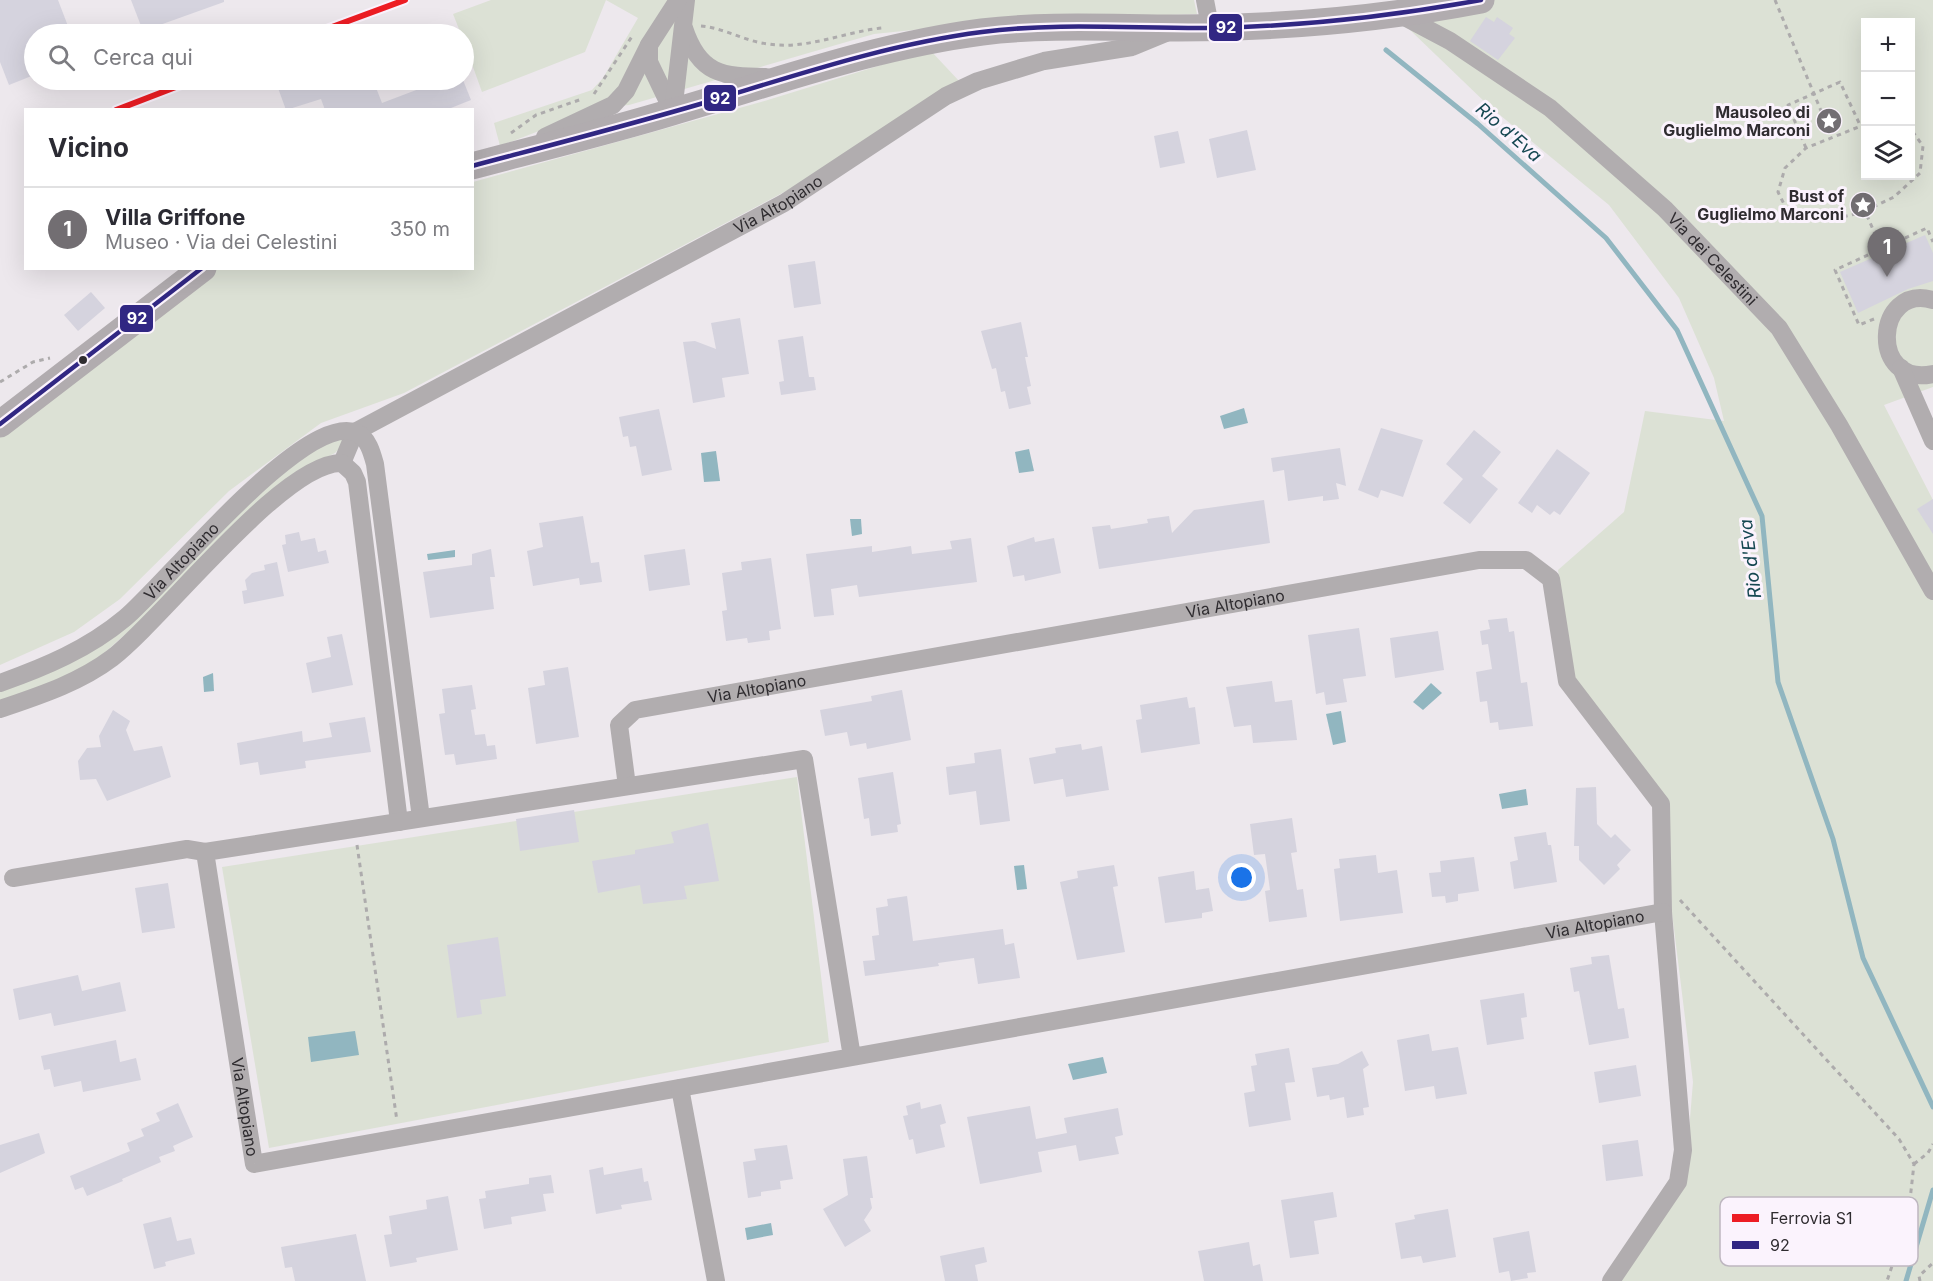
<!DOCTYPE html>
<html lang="it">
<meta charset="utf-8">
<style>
body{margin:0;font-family:Inter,sans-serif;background:#f2f2f3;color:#2b2b33}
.controls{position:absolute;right:18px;top:18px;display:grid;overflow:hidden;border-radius:0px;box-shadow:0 6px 24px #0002}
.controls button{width:54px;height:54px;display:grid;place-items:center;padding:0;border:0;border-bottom:2px solid #e1e1e2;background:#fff;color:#2b2b33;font:30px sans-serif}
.you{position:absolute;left:1242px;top:878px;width:21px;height:21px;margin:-15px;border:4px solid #fff;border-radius:50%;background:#1a73e8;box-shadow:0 0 0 9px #1a73e833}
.badge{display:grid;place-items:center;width:39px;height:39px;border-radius:50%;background:#726e72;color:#fff;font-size:20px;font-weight:700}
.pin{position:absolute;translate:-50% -50px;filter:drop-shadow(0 2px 3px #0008)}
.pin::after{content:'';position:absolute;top:32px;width:21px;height:18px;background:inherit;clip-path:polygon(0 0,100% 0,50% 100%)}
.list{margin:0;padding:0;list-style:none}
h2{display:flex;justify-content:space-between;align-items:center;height:78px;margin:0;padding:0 24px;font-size:26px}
h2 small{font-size:20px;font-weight:400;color:#7c7c81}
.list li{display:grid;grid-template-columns:39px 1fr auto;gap:18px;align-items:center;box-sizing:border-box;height:84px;padding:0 24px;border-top:2px solid #e1e1e2}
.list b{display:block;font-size:22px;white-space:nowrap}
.list p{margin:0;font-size:20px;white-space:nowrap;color:#7c7c81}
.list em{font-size:20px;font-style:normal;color:#7c7c81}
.icon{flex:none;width:33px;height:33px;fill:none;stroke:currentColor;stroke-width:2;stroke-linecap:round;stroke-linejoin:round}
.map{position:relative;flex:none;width:1933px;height:1281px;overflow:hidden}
.search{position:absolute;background:#fff;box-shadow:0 6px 24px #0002;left:24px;top:24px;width:450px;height:66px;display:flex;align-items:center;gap:15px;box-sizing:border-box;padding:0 21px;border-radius:33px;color:#7c7c81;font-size:22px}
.panel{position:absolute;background:#fff;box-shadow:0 6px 24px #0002;left:24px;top:108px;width:450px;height:162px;border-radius:0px}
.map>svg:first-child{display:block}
</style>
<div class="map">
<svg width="1933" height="1281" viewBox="0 0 1933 1281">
<rect width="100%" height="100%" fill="#ede8ed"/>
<g fill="#dce1d5" fill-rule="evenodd">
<polygon points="491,0 1194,0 1197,14 1001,21 874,34 629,105 598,108 500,146 494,123 592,90 603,78 638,18 606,0 585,52 482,92 464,42 464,34 461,34 453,14"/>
<path d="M1486 0H1933V387L1884 405 1933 500V1281H1619L1685 1179 1693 1082 1657 792 1576 693 1558 570 1624 512 1645 411 1724 421 1714 378 1679 298 1609 205 1489 106 1410 30ZM1866 22H1910V176H1866Z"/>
<polygon points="930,50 960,82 862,151 404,393 321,423 229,491 120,599 74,632 0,665 0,422 199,269 472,268 473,182 761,102"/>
<polygon points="343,439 343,445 335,453 300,471 164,600 94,662 56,682 0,702 0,688 71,659 278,472 325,443"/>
<polygon points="797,777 829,1042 269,1148 222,867"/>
</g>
<g fill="#91b6c0">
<polygon points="1244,408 1248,423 1224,429 1220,416"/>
<polygon points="1029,449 1034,471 1019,473 1015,452"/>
<polygon points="716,451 720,481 704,482 701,453"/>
<polygon points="850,519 861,519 862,534 852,536"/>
<polygon points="455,550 455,557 428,560 427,554"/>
<polygon points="213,673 214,691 204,692 203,677"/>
<polygon points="1431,683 1442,693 1423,710 1413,702"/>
<polygon points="1341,711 1346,742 1333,745 1326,714"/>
<polygon points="1526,789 1528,805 1502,809 1499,794"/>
<polygon points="1024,865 1027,889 1017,890 1014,866"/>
<polygon points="355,1031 359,1055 311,1062 308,1037"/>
<polygon points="1103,1057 1107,1073 1073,1080 1068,1064"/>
<polygon points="771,1223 773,1235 747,1240 745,1228"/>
</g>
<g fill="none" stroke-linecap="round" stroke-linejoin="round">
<g stroke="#91b6c0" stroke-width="5">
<polyline points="1386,50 1478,124 1606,238 1677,330 1762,516 1778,682 1833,839 1863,958 1933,1107"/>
<polyline points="1906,1281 1933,1190"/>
</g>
</g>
<g fill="#d5d3de">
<polygon points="0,0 58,0 71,34 34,34 34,75 9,85 0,62"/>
<polygon points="131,0 224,0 224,2 143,31"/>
<polygon points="1486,17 1494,22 1497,17 1513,28 1509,34 1515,38 1498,60 1470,41"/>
<polygon points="300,80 373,80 382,103 432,84 430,80 463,80 471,100 446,110 325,110 321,99 286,110 278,88"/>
<polygon points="1247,130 1256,170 1217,178 1209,139"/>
<polygon points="1178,131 1185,163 1160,168 1154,136"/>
<polygon points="1925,235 1933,253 1933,281 1908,289 1858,313 1840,272"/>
<polygon points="815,261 821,304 794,308 788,265"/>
<polygon points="91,292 105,308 78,331 64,315"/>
<polygon points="740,318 749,374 722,378 725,397 693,403 683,342 695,341 716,349 711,323"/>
<polygon points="1021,322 1028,357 1025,357 1031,386 1027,387 1031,404 1009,409 1005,391 1001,392 996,368 992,369 981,331"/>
<polygon points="803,336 809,377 814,377 816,390 781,395 779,382 784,381 778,340"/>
<polygon points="659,409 672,470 642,476 636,446 630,447 628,436 623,437 619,417"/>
<polygon points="1381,428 1423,440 1403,497 1381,490 1378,498 1358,490"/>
<polygon points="1474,430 1501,452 1482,476 1498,489 1470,524 1443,503 1463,479 1446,464"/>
<polygon points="1340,448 1346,486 1336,483 1339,499 1323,501 1323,496 1288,501 1284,470 1273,472 1271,458"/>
<polygon points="1557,449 1590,473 1560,515 1554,511 1550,515 1537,505 1532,513 1518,503"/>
<polygon points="1933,499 1933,534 1917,509"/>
<polygon points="1264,500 1270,543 1099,569 1092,527 1110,525 1111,529 1148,523 1147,519 1169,516 1172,533 1194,510"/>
<polygon points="583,516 591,563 599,562 602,582 580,585 579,578 533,586 527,551 543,547 539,523"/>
<polygon points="299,532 301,541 315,538 318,552 326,550 329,563 288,572 282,545 286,544 285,535"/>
<polygon points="1034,537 1035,542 1054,538 1061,573 1025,581 1024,575 1013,577 1007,546"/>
<polygon points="971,538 977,582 859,597 857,585 831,589 834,615 814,617 806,554 872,546 872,552 911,546 912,554 952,549 950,541"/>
<polygon points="491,549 495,577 490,577 494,609 430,618 423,572 472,565 472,554"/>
<polygon points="685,549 690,585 649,591 644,555"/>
<polygon points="771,558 781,629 769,631 770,640 748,643 747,638 726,641 722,611 727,610 722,573 742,570 741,562"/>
<polygon points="277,562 284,596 244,604 242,591 247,590 245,580 252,573 265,570 264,565"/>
<polygon points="1507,618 1509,632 1514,631 1521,683 1527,682 1533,726 1499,730 1498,722 1490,723 1487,701 1480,702 1476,672 1492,669 1488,644 1482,645 1480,631 1490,629 1488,620"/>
<polygon points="1359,628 1366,676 1343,679 1347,702 1326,705 1324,692 1316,694 1308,635"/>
<polygon points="1438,631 1444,670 1395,678 1390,638"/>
<polygon points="342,634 353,685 312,693 306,663 331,657 327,637"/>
<polygon points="568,667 579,737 536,744 528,688 545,685 543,671"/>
<polygon points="1272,681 1275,702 1292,700 1297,740 1253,743 1251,725 1234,727 1226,687"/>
<polygon points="472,685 476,709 471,710 475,735 485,734 487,746 495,745 497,759 456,765 454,754 445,755 439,714 445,713 442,689"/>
<polygon points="902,690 911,740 867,749 866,743 850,746 847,732 825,736 820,710 872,701 871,696"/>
<polygon points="1187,697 1189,708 1195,707 1200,744 1141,753 1136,720 1142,719 1140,705"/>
<polygon points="113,710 130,721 126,730 134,751 162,746 171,777 107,801 96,779 80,780 78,761 87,748 101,747 99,736"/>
<polygon points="365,717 371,752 305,761 306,768 260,775 258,762 240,765 237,743 302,731 303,742 332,737 329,723"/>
<polygon points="1081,744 1082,750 1102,746 1109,790 1066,797 1063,779 1034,784 1029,758 1056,753 1055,748"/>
<polygon points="1001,749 1010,821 980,825 976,791 949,795 946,767 975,763 974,753"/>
<polygon points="893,772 901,824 897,825 898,832 871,836 869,818 864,819 858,778"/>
<polygon points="1596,787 1597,824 1611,838 1615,834 1631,850 1617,865 1620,869 1604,885 1579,860 1579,846 1574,846 1576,788"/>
<polygon points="574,810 579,842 520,851 516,819"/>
<polygon points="1292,818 1297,852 1291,853 1297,890 1303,889 1307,917 1269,922 1265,891 1270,890 1265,854 1254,855 1250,824"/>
<polygon points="708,823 719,881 684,886 687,899 643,904 640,885 598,893 592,861 635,854 635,850 674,843 671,832"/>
<polygon points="1546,832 1548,845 1551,845 1557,882 1514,889 1510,862 1518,860 1514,837"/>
<polygon points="1376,855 1378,873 1397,870 1403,913 1340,921 1334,869 1340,868 1339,859"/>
<polygon points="1474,857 1479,891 1458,894 1458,901 1446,903 1445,896 1432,897 1429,873 1441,872 1440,861"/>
<polygon points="1114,865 1118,886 1113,887 1125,952 1077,960 1060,882 1078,878 1077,871"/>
<polygon points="1194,871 1196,890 1209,888 1213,911 1202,913 1202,918 1165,923 1158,877"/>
<polygon points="168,883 175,928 142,933 135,888"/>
<polygon points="907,896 913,941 1003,929 1005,945 1014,943 1020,978 978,984 974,958 938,963 939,966 865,976 863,961 875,960 872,936 879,935 876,908 888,906 887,899"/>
<polygon points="498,937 506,996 480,1000 482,1014 457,1018 447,945"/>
<polygon points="1609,955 1618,1009 1624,1008 1629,1038 1589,1045 1579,991 1574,992 1570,968 1592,964 1591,957"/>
<polygon points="78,975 82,991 120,982 126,1011 54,1026 51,1013 19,1020 13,989"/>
<polygon points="1524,993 1527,1017 1521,1018 1524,1039 1487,1045 1480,1000"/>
<polygon points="1429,1034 1432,1051 1458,1047 1467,1094 1436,1099 1434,1086 1405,1091 1397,1040"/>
<polygon points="116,1040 120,1062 136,1058 141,1080 83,1092 81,1081 54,1087 50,1069 44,1070 41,1056"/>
<polygon points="1289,1048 1295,1082 1285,1083 1291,1120 1249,1127 1244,1093 1255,1091 1251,1066 1257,1065 1255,1054"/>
<polygon points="1362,1051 1369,1065 1363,1069 1369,1107 1363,1108 1364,1115 1347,1118 1344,1097 1330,1100 1329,1095 1317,1097 1312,1068 1338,1064"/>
<polygon points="1636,1065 1641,1096 1599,1103 1594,1072"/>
<polygon points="920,1102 921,1109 941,1104 946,1123 940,1125 945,1147 916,1154 913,1139 909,1140 903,1116 908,1115 906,1106"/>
<polygon points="178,1103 193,1137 173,1146 175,1151 159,1157 161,1162 122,1179 123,1181 87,1196 83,1187 75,1190 70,1176 130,1151 127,1143 144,1136 141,1129 160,1121 156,1113"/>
<polygon points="1030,1106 1036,1139 1067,1133 1064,1118 1118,1108 1123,1135 1115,1137 1119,1154 1079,1161 1076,1145 1038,1152 1042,1172 980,1184 967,1117"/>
<polygon points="39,1133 45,1153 0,1173 0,1145"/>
<polygon points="1638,1140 1643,1176 1606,1181 1602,1145"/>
<polygon points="787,1145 793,1179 780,1181 781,1189 761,1192 761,1196 748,1198 743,1162 756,1160 754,1149"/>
<polygon points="867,1156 873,1198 870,1198 872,1208 864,1220 871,1231 845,1247 823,1209 848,1195 843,1159"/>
<polygon points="603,1167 604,1175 642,1168 644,1182 648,1181 652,1200 621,1205 622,1209 596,1214 589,1170"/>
<polygon points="551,1175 554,1193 543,1194 546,1211 511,1217 512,1224 484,1229 479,1199 486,1198 485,1191 529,1184 529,1178"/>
<polygon points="1333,1192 1337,1217 1314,1221 1319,1254 1290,1258 1281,1200"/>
<polygon points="448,1196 458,1250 416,1258 417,1262 390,1267 384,1235 392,1234 389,1216 427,1209 426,1200"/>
<polygon points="1448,1209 1456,1257 1423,1263 1421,1256 1401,1259 1395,1223 1415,1219 1414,1215"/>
<polygon points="171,1217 177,1241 191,1238 195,1254 165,1262 166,1266 154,1269 143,1224"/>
<polygon points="1529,1231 1536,1272 1527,1273 1528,1278 1511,1281 1509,1271 1499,1273 1493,1238"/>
<polygon points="356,1234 366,1281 295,1281 292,1267 285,1268 281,1247"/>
<polygon points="1249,1242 1253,1266 1260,1264 1263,1281 1204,1281 1198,1251"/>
<polygon points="984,1247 987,1262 975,1265 978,1281 945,1281 940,1256"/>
</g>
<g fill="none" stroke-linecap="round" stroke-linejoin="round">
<g stroke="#adabac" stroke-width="3" stroke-dasharray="4.5 4.5" stroke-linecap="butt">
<polyline points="1775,0 1824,118"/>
<path d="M701 26C724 28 744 41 768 44 806 50 844 32 882 28"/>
<polyline points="594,94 633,35"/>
<path d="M1866 124 1806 148 1785 168 1778 192 1789 214C1817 221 1838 220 1865 211L1882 250"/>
<polyline points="511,133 536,115 582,99"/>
<polyline points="1806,148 1788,105 1840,82 1860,125"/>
<polyline points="1865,211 1894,197 1920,173 1923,146 1910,128"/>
<polyline points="1874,319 1859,325 1835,270 1927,228 1933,242"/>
<polyline points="0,382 33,362 50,358"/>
<polyline points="357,845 397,1121"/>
<polyline points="1680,900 1899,1139 1914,1164 1908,1218 1887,1281"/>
<polyline points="1914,1164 1928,1153 1933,1144"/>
<polyline points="1920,1281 1919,1276 1933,1263"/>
</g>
<g stroke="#b1adaf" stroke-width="18">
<polyline points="1205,0 1210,26"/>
<path id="s1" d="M1399 14 1450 41 1550 108 1665 209 1779 328 1839 425 1933 591"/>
<path d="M684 28C699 74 722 77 766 77"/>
<polyline points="649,45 649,62 673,112"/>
<polyline points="673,112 686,0"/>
<polyline points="545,137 613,105 626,91 649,45 678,0"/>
<path d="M1933 300C1874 283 1869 388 1933 374"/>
<polyline points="1901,368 1933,441"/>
<path id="s2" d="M342 463 355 432 784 203 946 96 978 81 1044 61 1132 47 1166 33"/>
<path id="s3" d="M0 683C45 667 88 649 125 618 165 585 305 410 357 433 368 438 372 453 375 464L421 818"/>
<path d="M0 709C38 696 79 683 112 658 164 618 284 461 342 463L353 473 357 482 399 822"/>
<path id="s4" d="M627 786 619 725 635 710 1479 560H1526L1551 579 1567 681 1661 804 1663 912 1683 1150 1678 1182 1611 1281"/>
<polyline points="13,878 187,849 205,852"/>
<path id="s5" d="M852 1057 804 759 205 852 254 1164 1663 912"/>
<polyline points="680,1088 716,1281"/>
</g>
<g stroke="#b1acaf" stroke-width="27">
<path d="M472 166C539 148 606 132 672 112 775 82 875 46 982 32 1047 24 1112 28 1178 28 1278 28 1382 19 1481 0"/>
<polyline points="0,424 203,268"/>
</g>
<g stroke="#fbf3fd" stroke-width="9">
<g id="bus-1">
<path d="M472 166C551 145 629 125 707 102 797 75 888 44 982 32 1059 22 1137 29 1214 28 1304 26 1393 16 1481 0"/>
<polyline points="0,424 202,268"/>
</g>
</g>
<use href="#bus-1" stroke="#312783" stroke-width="4.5"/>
<g stroke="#fbf3fd" stroke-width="10">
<g id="rail-1">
<polyline points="313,34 405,0"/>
<polyline points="116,110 194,80"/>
</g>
</g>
<use href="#rail-1" stroke="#ed1d24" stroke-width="6"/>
</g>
<defs>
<g id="sight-disc" transform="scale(1.35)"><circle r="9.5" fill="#726e72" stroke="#fbf3fd"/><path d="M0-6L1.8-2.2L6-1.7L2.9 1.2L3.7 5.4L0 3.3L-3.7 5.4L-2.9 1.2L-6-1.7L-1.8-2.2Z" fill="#fff"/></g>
</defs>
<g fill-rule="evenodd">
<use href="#sight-disc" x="1829" y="121"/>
<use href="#sight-disc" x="1863" y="205"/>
</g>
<circle fill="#2f2c30" stroke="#fbf3fd" stroke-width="2" cx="83" cy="360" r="5"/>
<g text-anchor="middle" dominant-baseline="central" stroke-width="6" stroke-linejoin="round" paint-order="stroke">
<g font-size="16" font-weight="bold" fill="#2f2c30" stroke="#fbf3fd" text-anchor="end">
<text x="1810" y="112">Mausoleo di<tspan x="1810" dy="18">Guglielmo Marconi</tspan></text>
<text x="1844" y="196">Bust of<tspan x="1844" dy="18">Guglielmo Marconi</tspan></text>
</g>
<g font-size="16" fill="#2f2c30" stroke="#fbf3fd">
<text stroke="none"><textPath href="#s2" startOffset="514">Via Altopiano</textPath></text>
<text stroke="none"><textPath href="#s1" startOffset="400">Via dei Celestini</textPath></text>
<text stroke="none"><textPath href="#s3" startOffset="222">Via Altopiano</textPath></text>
<text stroke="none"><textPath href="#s4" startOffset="693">Via Altopiano</textPath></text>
<text stroke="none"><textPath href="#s4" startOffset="207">Via Altopiano</textPath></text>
<text stroke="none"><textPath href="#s5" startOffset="2586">Via Altopiano</textPath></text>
<text stroke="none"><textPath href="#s5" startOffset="1166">Via Altopiano</textPath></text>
</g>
<g font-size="18" font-style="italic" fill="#154751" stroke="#fbf3fd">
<text transform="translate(1509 132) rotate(41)">Rio d'Eva</text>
<text transform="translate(1750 559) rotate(-97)">Rio d'Eva</text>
</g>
</g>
<rect x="1720" y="1197" width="198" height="69" rx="9" fill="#fbf3fd" stroke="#beb7c0" stroke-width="1.5"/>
<rect x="1732" y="1214" width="27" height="8" fill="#ed1d24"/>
<rect x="1732" y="1241" width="27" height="8" fill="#312783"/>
<g font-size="16" fill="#2f2c30">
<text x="1770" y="1224">Ferrovia S1</text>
<text x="1770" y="1251">92</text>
</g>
<g stroke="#fbf3fd" stroke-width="2">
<rect x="1208" y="13" width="35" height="29" rx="6" fill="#312783"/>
<rect x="703" y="84" width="34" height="28" rx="6" fill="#312783"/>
<rect x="119" y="304" width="35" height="29" rx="6" fill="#312783"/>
</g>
<g font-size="16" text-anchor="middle" font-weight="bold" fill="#fff">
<text x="1226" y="33">92</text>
<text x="720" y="104">92</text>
<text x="137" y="324">92</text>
</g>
</svg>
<div class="controls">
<button>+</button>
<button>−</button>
<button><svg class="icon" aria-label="layers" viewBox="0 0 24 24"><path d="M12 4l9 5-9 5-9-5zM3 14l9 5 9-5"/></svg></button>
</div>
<div class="you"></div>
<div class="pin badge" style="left:1887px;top:277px">1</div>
<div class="search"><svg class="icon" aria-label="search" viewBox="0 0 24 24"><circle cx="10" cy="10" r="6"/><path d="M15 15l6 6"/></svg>Cerca qui</div>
<section class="panel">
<h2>Vicino<small></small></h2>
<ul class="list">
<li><span class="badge">1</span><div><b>Villa Griffone</b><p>Museo · Via dei Celestini</p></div><em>350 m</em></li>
</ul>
</section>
</div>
